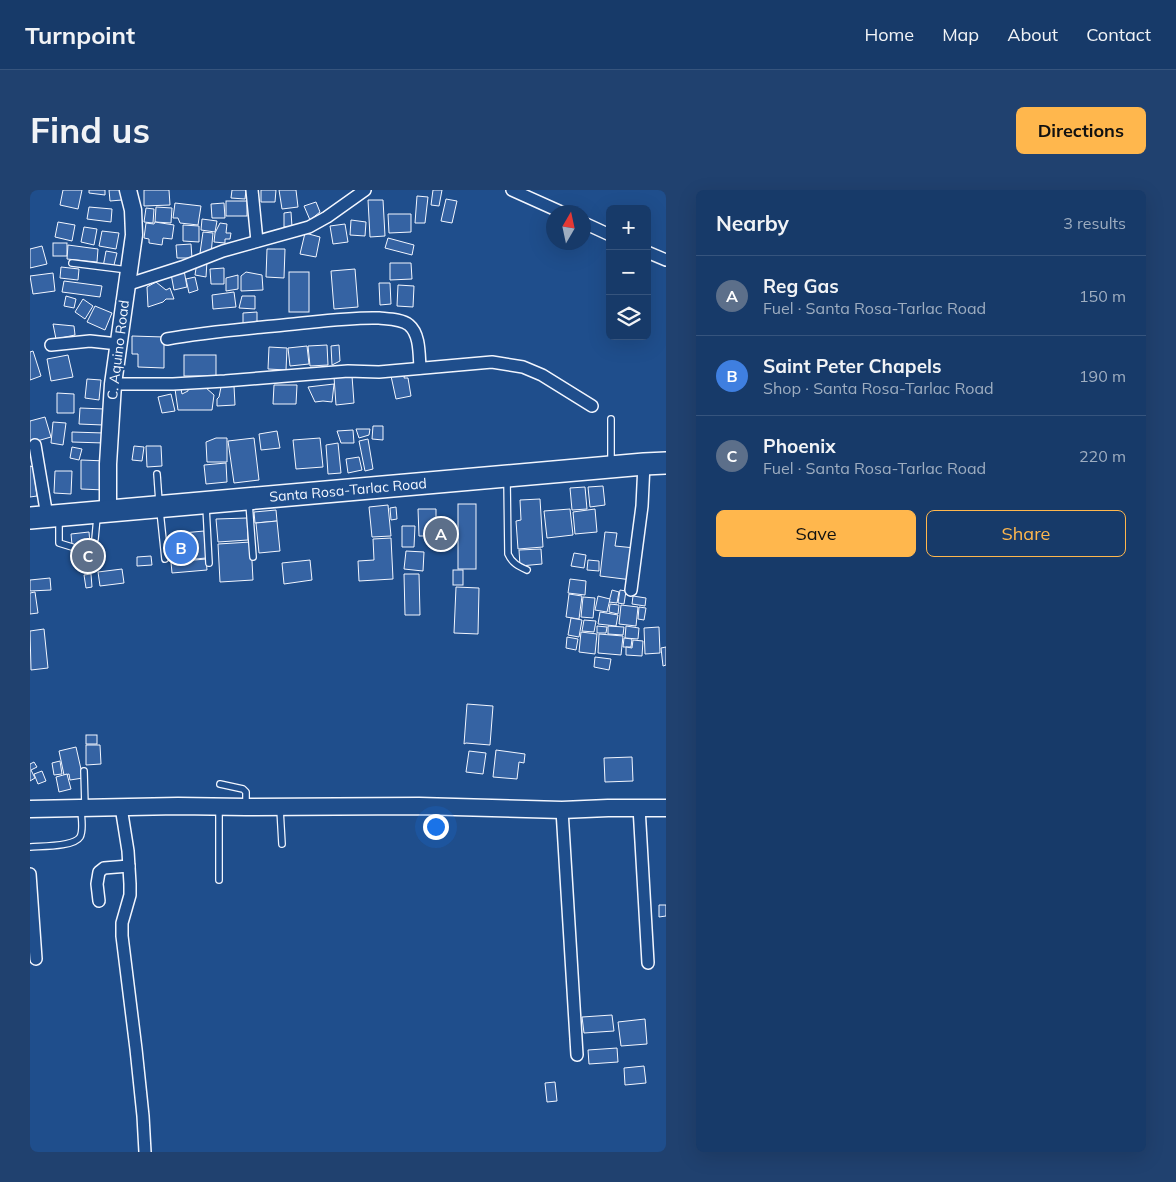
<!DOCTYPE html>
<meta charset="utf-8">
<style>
body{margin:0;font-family:Mulish,sans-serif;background:#20416f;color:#f1f3f6}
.controls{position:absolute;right:15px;top:15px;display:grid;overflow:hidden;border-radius:8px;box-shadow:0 5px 20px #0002}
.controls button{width:45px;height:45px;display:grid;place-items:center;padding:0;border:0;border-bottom:1px solid #36547d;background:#173a69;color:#f1f3f6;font:25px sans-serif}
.compass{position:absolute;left:516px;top:15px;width:45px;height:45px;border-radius:50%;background:#173a69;box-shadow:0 5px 20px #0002;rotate:9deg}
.you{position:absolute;left:405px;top:636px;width:18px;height:18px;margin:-12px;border:4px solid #fff;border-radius:50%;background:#1a73e8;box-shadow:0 0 0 8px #1a73e833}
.badge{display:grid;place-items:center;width:32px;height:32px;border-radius:50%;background:#ffb74d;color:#fff;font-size:16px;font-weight:700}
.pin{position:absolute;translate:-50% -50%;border:2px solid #fff;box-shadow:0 1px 5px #0006}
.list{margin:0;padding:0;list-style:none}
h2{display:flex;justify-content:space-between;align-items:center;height:65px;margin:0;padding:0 20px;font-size:21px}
h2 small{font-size:16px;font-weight:400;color:#9eadc0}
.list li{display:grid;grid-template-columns:32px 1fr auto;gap:15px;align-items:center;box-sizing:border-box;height:80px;padding:0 20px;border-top:1px solid #36547d}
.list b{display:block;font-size:19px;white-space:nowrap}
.list p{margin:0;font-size:16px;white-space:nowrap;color:#9eadc0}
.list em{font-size:16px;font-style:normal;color:#9eadc0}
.actions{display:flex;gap:10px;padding:15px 20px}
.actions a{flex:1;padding:11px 0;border:1px solid #ffb74d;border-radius:8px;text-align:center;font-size:18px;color:#ffb74d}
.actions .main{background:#ffb74d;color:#111}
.icon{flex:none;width:28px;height:28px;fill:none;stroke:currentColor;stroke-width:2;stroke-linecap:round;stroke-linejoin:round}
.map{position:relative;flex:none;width:636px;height:962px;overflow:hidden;border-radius:8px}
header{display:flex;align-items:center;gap:30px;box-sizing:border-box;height:70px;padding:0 25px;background:#173a69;border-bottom:1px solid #36547d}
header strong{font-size:24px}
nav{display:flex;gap:28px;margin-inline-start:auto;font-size:18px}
.intro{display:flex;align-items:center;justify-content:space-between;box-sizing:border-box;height:120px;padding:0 30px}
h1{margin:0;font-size:35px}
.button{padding:12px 22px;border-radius:8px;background:#ffb74d;color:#111;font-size:18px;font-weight:700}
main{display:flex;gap:30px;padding:0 30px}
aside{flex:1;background:#173a69;border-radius:8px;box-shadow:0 5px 20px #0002}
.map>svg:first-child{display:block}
</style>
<header>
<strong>Turnpoint</strong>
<nav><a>Home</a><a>Map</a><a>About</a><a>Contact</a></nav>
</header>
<div class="intro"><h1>Find us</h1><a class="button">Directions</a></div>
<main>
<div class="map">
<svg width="636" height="962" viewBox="0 0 636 962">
<rect width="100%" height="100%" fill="#1f4e8c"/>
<g fill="#3563a3" stroke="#f2f6ff">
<polygon points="33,0 52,0 48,19 30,15"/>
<polygon points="59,0 75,0 75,5 59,3"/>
<polygon points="79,0 91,0 92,10 80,11"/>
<polygon points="114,0 139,0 140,15 114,16"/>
<polygon points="202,0 216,0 215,9 201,8"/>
<polygon points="231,0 246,0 245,12 231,12"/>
<polygon points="249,0 266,0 268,17 252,19"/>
<polygon points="403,0 412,0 409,16 401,15"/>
<polygon points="387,6 398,7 395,33 385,33"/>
<polygon points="416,9 427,11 422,33 411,31"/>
<polygon points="338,10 353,10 355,46 340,47"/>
<rect x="196" y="11" width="21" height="15"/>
<polygon points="286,12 290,22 280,30 274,16"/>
<polygon points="145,13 171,16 168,35 150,33 148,28 143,28"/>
<polygon points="194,13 195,28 182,28 181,14"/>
<polygon points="59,17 82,19 81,32 57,29"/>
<polygon points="126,17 142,18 141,33 125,32"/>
<polygon points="116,18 124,19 123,33 114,32"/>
<polygon points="261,22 262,37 254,37 254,23"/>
<polygon points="358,24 381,24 381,42 359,43"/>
<polygon points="172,29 187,31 185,42 171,40"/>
<polygon points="321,30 336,32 335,46 320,45"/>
<polygon points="28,32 45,35 42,51 25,47"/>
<polygon points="125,32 144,35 142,49 133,48 132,55 119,53 119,49 114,48 116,33 124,34"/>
<polygon points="190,33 197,34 196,43 201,43 200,49 195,49 195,53 184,52 185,43"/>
<polygon points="315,34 318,52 303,54 300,36"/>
<polygon points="153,35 169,36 169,52 153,51"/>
<polygon points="54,37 67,39 64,55 51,52"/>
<polygon points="72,41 89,43 86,59 69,56"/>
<polygon points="173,42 183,43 181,64 170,63"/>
<polygon points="275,43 290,47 286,67 270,64"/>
<polygon points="358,48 384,55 382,65 355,58"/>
<rect x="23" y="53" width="14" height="13"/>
<polygon points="161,54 162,68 147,68 146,55"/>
<polygon points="38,55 68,59 67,72 37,69"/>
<polygon points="12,56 17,74 0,78 0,59"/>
<polygon points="237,59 255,59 254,88 236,87"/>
<polygon points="76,61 87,63 83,79 73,77"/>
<polygon points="177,71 176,87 165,85 167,72"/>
<polygon points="360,73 381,73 382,89 360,90"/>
<polygon points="31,77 49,79 48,90 30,88"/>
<polygon points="194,78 194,94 181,94 180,79"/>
<polygon points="325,79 328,117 304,119 301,81"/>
<polygon points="154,80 157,97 144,100 141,84"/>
<polygon points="216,82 232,85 233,100 211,101 211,86"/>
<rect x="259" y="82" width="20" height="40"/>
<polygon points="23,83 25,101 3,104 0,86"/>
<polygon points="208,85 208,99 196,101 196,88"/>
<polygon points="165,87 168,100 159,103 156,89"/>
<polygon points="34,91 72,96 70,107 32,102"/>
<polygon points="126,92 136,100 140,98 144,109 136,109 133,112 118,117 117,97"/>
<polygon points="349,93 360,93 361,114 350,115"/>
<polygon points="368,95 384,96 383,117 367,116"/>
<polygon points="204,102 206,117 183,119 182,105"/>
<polygon points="36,106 46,109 44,118 34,116"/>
<polygon points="212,106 225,106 225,119 209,118"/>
<polygon points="53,109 63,116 55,129 45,122"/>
<polygon points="65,116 82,123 75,140 57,132"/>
<polygon points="227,122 227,134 213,134 213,123"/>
<polygon points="23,134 44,136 45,145 26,149"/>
<polygon points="102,146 134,147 134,178 108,177 108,164 102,164"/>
<polygon points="297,155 298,175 280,176 278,156"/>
<polygon points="309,155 310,171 302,175 301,156"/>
<polygon points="277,156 279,174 260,176 258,158"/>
<polygon points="239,157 257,158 256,180 238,179"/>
<polygon points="3,161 11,186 0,190 0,162"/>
<polygon points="38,165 43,187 21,191 17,169"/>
<rect x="154" y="165" width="32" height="21"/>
<polygon points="375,183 374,188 378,188 381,206 366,209 361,186"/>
<polygon points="322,186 324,213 306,215 304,187"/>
<polygon points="57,189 71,190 69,210 55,208"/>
<polygon points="304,194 302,212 293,211 285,212 278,197"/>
<polygon points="244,195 267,195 266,214 243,214"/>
<polygon points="204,196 205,215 187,216 187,209 189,207 191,197"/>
<polygon points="158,197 175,197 184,205 182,220 148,220 145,199 151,199 152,204 158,201"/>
<polygon points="27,203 44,204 44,223 27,223"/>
<polygon points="141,204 145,221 132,223 128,207"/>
<polygon points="50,218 74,219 73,235 49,234"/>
<polygon points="15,227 21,247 0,253 0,231"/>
<polygon points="23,232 36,233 33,255 21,253"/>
<polygon points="343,236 353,236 353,250 342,249"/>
<polygon points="326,239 340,239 339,245 329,248"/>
<polygon points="323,240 324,253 311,253 307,241"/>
<polygon points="247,241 250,258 231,260 229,244"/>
<polygon points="42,242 74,243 74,253 42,252"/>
<polygon points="186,248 197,248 197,272 177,272 176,252"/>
<polygon points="224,248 229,290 204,293 198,251"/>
<polygon points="290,248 293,277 266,279 263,250"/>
<polygon points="338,249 343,279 335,281 329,251"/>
<polygon points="308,253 311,283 298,284 296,255"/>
<polygon points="104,256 114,257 112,271 102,270"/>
<polygon points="116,256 131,256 132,276 117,277"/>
<polygon points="42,257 52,259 49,270 40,268"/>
<polygon points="329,267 332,280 318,283 316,269"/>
<polygon points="51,270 76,271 75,300 51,299"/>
<polygon points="196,273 197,292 176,294 174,275"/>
<polygon points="0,276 3,277 7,306 0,307"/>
<polygon points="25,281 42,281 41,304 24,303"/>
<polygon points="573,296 575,315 560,317 558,297"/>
<polygon points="555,297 557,319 542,320 540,298"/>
<polygon points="510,309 513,357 488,359 486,331 491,330 490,310"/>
<rect x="428" y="314" width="18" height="65"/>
<polygon points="358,315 361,346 342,347 339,317"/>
<polygon points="366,317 367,329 361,330 360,318"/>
<polygon points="388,319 406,319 406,346 389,346"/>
<polygon points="540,319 543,345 517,348 514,321"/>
<polygon points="565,319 567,342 545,344 543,322"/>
<polygon points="246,320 247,331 225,333 224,322"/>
<polygon points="217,328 218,350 188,352 186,329"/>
<polygon points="247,331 250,361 229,363 226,333"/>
<polygon points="372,336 385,336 384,357 372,357"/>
<polygon points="174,341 176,368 144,371 142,344"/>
<polygon points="59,342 62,375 44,376 41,344"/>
<polygon points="575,342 587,343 585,356 605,358 602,390 570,386"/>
<polygon points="361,348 363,389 329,391 328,371 344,370 343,349"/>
<polygon points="221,352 223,390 190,392 188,354"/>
<polygon points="511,359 512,374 490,376 489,360"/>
<polygon points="376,361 394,362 393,381 374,379"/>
<polygon points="544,363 556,365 554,378 541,376"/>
<polygon points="121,366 122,375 107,376 107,367"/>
<polygon points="176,369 177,380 142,383 141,372"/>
<polygon points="280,370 282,390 254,394 252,373"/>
<polygon points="558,370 569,371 569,381 557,380"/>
<polygon points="92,379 94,393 70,396 68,382"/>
<rect x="423" y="380" width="10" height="15"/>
<polygon points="61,384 62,397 56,398 54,385"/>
<polygon points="374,384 389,384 390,425 375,425"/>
<polygon points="20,388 21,400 0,401 0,390"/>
<polygon points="540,389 556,391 555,405 538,403"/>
<polygon points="426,397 449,398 448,444 424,443"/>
<polygon points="582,400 589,402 587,413 579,412"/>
<polygon points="590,400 596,401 594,414 588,413"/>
<polygon points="5,402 8,423 0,424 0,403"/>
<polygon points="539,404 552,406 549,429 536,427"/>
<polygon points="568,406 580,409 577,422 565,420"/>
<polygon points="603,406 616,408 615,416 602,414"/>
<polygon points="553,407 565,408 563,428 551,427"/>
<polygon points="580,414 589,415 588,424 579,422"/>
<polygon points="591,415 608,417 606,436 589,434"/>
<polygon points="609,417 616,418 614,430 608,429"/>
<polygon points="570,422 588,425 586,436 568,434"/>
<polygon points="541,428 552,430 549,447 538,445"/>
<polygon points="554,430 566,431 564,442 552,441"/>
<polygon points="567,436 577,437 576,443 567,443"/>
<polygon points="578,436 594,437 593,445 578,444"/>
<polygon points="596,436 609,438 608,449 595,448"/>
<polygon points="629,437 630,463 615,464 614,438"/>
<polygon points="14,439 18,478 1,480 0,441"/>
<polygon points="551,442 567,444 565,464 549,462"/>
<polygon points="569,444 593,446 591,465 568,463"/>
<polygon points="537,447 548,449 546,460 536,458"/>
<polygon points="594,448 602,449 601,457 593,457"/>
<polygon points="603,450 613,451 612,466 596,465 596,457 602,458"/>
<polygon points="636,457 636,475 633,476 631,458"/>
<polygon points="565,467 581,469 579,480 564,477"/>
<polygon points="437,514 463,516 460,555 436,553 434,554"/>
<rect x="56" y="545" width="11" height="9"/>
<polygon points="56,555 70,555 71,574 56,575"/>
<polygon points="46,557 53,588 40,590 39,584 34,585 29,561"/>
<polygon points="466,560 495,564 494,573 489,572 487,589 463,587"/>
<polygon points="439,561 456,563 453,584 436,582"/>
<polygon points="602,567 603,591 575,592 574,568"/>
<polygon points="30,571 32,584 24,585 22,573"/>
<polygon points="4,572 7,577 1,580 5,588 0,591 0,574"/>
<polygon points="12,581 16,591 8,594 4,584"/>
<polygon points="37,584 41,599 29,602 26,587"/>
<polygon points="629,715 636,715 636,726 629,727"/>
<polygon points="582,825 584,841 554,843 552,827"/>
<polygon points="615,829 617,854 591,856 588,832"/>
<polygon points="587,858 588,872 559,874 558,860"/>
<polygon points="614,876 616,893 595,895 594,878"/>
<polygon points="525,892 527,911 517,912 515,893"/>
</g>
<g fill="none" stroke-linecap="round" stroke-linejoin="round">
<g stroke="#f2f6ff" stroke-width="8">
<g id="lane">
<polyline points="42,73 98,80"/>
<polyline points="581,229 581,273"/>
<polyline points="127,284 129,312"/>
<path d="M477 290 478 364C482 373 488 376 497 380"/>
<polyline points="219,313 223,367"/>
<polyline points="176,317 179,373"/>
<polyline points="130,321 135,369"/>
<polyline points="29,330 29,353 42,357"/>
<polyline points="60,355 65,349 67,327"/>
<polyline points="54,581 55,616"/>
<polyline points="190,594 213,599 216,602 216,615"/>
<polyline points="189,619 189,690"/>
<polyline points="250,619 252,654"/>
<path d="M0 657C11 656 44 657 50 647 54 640 51 627 51 619"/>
</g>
</g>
<g stroke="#f2f6ff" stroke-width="14">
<g id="street">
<polyline points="222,0 227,51"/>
<polyline points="482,0 531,22"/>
<polyline points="554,33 580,45"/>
<polyline points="617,62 636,70"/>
<polyline points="96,95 152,77 193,61 279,37 297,27 335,0"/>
<path d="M137 149C176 142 215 139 254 135 286 132 318 127 349 128 358 129 372 129 379 135 390 144 389 164 390 178"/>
<polyline points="21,155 60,151 88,154"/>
<polyline points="83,194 143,194 195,191 318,181 349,182 462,172 493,177 512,185 562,216"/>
<polyline points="5,255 17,326"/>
<polyline points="601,400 612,316 614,274"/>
<polyline points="91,617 98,661 100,694 100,705 92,733 92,746 106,859 113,926 115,962"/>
<polyline points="609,617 618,773"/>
<polyline points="532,620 547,865"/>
<polyline points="0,684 6,769"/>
<polyline points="69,711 67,694 69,682 74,678 99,676"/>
</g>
</g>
<g stroke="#f2f6ff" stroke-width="19">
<g id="secondary">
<polyline points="78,321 78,274 83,194 104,45 103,20 98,0"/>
<polyline points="0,619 148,616 216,617 389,616 532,620 578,618 636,618"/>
</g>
</g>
<g stroke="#f2f6ff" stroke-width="24">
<polyline id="highway" points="0,328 614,274 636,273"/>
</g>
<use href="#lane" stroke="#1f4e8c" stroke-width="5.5"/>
<use href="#street" stroke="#1f4e8c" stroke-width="11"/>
<use href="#secondary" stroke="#1f4e8c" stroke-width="16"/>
<use href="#highway" stroke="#1f4e8c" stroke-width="21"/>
</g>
<g text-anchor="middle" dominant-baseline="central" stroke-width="4" stroke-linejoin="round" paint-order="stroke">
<g font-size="14" fill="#f2f6ff" stroke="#1f4e8c">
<text transform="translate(88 160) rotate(-83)">C. Aquino Road</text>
<text transform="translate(318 300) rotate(-5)">Santa Rosa-Tarlac Road</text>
</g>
</g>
</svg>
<div class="controls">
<button>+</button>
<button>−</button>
<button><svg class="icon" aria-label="layers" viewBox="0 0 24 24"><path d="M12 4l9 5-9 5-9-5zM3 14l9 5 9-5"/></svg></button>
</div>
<svg class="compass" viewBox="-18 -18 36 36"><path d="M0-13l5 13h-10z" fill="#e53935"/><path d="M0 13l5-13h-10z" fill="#9eadc0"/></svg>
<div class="you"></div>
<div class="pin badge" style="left:411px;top:344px;background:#5c6f8a">A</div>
<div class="pin badge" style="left:151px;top:358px;background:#3f7fe0">B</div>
<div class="pin badge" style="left:58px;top:366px;background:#5c6f8a">C</div>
</div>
<aside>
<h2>Nearby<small>3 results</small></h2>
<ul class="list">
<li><span class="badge" style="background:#5c6f8a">A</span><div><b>Reg Gas</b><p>Fuel · Santa Rosa-Tarlac Road</p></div><em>150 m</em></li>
<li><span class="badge" style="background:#3f7fe0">B</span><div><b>Saint Peter Chapels</b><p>Shop · Santa Rosa-Tarlac Road</p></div><em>190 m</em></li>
<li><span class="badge" style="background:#5c6f8a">C</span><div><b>Phoenix</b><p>Fuel · Santa Rosa-Tarlac Road</p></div><em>220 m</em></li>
</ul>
<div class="actions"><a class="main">Save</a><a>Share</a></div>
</aside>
</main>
